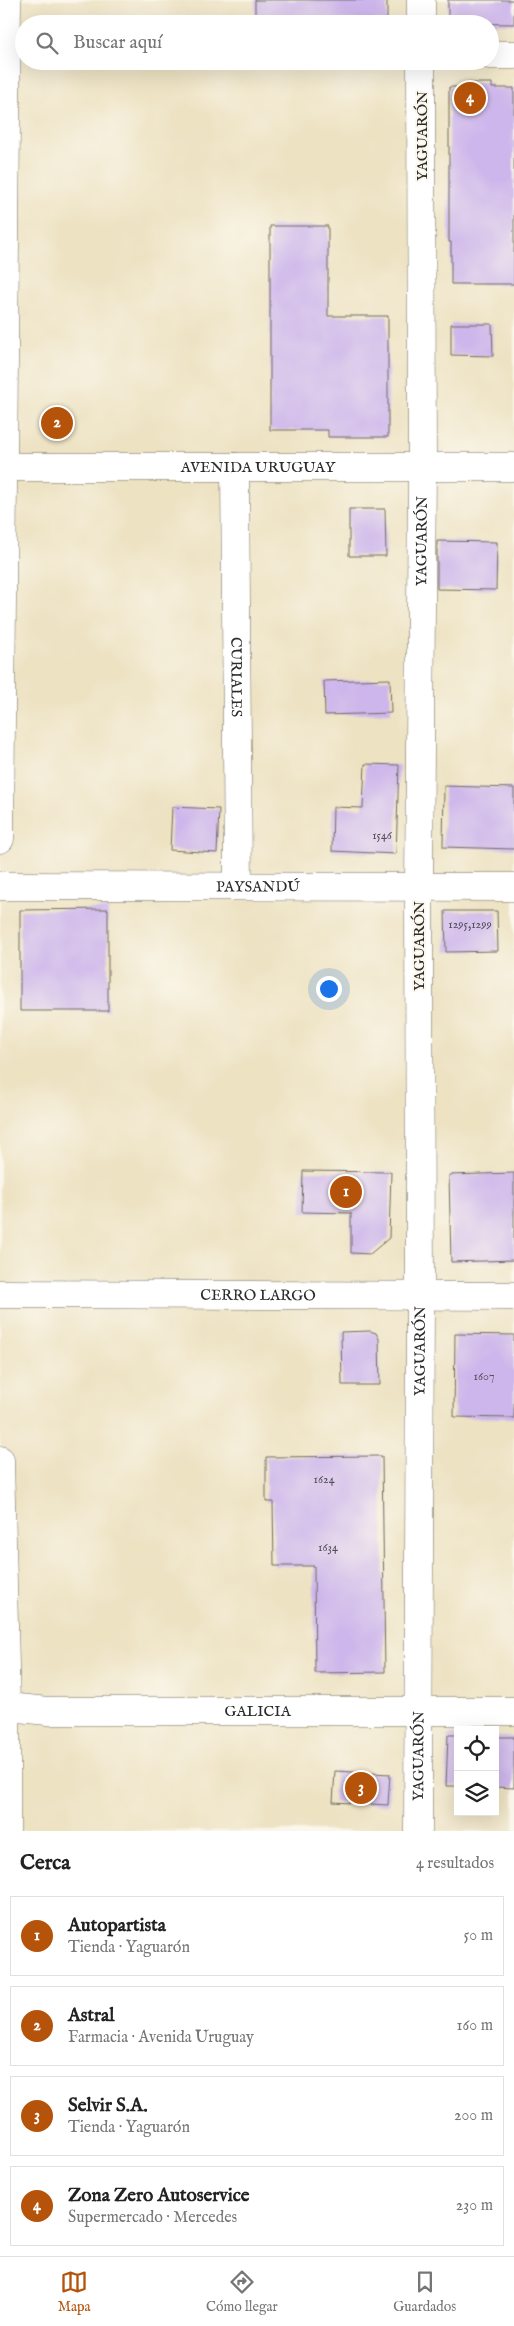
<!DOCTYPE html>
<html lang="es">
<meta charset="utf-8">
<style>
body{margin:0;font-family:"IM FELL English",serif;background:#f2f2f2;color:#222}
.controls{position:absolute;right:15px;bottom:15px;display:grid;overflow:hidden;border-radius:0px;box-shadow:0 5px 20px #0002}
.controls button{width:45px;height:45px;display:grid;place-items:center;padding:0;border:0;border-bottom:1px solid #e0e0e0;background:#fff;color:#222;font:25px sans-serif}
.you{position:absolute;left:328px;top:988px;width:18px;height:18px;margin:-12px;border:4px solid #fff;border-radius:50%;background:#1a73e8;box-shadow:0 0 0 8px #1a73e833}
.badge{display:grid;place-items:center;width:32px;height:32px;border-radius:50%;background:#b45309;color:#fff;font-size:16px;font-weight:700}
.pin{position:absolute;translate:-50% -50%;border:2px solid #fff;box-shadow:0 1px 5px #0006}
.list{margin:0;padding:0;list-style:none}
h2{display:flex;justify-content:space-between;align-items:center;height:65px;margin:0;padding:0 20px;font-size:21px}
h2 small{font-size:16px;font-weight:400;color:#767676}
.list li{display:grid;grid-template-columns:32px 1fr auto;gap:15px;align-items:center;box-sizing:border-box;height:80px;margin:0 10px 10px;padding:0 10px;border:1px solid #e0e0e0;border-radius:0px}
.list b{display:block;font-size:19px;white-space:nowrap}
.list p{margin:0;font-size:16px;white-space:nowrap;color:#767676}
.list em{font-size:16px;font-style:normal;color:#767676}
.icon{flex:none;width:28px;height:28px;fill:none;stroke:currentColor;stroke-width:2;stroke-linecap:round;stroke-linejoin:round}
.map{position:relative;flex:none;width:514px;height:1831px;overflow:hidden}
.search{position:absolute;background:#fff;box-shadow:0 5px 20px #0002;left:15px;right:15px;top:15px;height:55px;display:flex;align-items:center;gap:12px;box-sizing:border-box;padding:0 18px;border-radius:28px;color:#767676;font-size:19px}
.sheet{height:425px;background:#fff}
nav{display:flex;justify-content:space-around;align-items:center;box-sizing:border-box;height:70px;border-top:1px solid #e0e0e0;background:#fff;font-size:14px;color:#767676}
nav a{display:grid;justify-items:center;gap:2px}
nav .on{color:#b45309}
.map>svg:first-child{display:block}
</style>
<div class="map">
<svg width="514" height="1831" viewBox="0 0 514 1831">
<rect width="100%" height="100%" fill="#fbf7ec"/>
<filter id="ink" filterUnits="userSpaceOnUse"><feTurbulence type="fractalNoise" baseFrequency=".02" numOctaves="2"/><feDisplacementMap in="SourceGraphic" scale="10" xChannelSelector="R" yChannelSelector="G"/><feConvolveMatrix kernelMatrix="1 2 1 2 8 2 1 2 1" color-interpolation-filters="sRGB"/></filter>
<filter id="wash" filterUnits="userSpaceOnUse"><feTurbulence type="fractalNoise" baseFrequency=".0096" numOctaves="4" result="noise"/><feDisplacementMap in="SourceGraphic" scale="20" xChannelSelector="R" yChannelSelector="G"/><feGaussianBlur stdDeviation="1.12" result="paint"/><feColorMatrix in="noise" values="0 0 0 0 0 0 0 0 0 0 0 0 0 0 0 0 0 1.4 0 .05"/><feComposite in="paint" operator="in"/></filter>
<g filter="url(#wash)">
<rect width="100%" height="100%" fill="#ede2c2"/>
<g id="blocks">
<g fill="#cdb6eb">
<polygon points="255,0 387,0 387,24 358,24 358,20 255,21"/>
<polygon points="448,0 514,0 514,24 448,23"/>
<polygon points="466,83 492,83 492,88 514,88 514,284 451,284 451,242 449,242 449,87 466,87"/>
<polygon points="270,226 328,226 328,316 388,316 388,437 328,437 328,430 270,430"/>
<polygon points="451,324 492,324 493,356 451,355"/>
<polygon points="349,509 385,509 386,556 349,556"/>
<polygon points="437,541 497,542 496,590 437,589"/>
<polygon points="390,679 391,713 325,715 324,681"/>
<polygon points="365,764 399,765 396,854 332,851 333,807 363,808"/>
<polygon points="444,786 514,788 514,849 443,847"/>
<polygon points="172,807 219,809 217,853 170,850"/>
<polygon points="108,909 108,1011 20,1011 20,910"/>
<polygon points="445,911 497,911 498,951 446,952"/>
<polygon points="303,1171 391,1172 389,1238 370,1254 351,1253 351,1213 302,1212"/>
<polygon points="514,1173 514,1260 451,1262 449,1175"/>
<polygon points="370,1331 376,1333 379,1339 380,1385 342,1385 341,1332"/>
<polygon points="455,1334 514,1335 514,1418 454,1417"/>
<polygon points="382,1456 385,1672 315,1673 314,1566 274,1566 273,1502 266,1502 266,1457"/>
<polygon points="448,1735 458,1735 458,1786 446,1786"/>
<polygon points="495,1737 514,1737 514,1788 495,1787"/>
<polygon points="335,1771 390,1774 388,1805 333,1802"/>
</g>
</g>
</g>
<g filter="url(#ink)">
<use href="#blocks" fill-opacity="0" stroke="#6f6b60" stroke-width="1"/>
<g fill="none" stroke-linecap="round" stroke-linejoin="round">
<g stroke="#6f6b60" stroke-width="29">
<g id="street">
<polyline points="490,55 514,55"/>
<path id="s1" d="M235 467 238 886"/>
<path id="s2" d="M0 1294 514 1296"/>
<path id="s3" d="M0 1706 47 1711H514"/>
</g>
</g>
<g stroke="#6f6b60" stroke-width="29">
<g id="secondary">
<polyline points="421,0 421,24"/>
<path id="s4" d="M0 467H514"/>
<polyline points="0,839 7,0"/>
<path id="s5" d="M0 886 514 887"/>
<polyline points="0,1460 6,1706 6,1831"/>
<path id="s6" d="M418 1831 420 1295 419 888 422 467 421 61"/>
</g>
</g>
<use href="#street" stroke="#fff" stroke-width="28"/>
<use href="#secondary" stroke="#fff" stroke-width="28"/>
</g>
</g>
<g text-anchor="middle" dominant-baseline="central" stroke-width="4" stroke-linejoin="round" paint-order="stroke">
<g font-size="12" fill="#544e5b">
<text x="382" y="835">1546</text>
<text x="470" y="924">1295,1299</text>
<text x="484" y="1376">1607</text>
<text x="324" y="1479">1624</text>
<text x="328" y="1547">1634</text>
</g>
<g font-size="15" fill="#2b2b2b" stroke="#fbf7ec">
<text transform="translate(422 136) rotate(-90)">YAGUARÓN</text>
<text stroke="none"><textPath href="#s4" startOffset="258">AVENIDA URUGUAY</textPath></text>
<text stroke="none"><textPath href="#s6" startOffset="1290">YAGUARÓN</textPath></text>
<text stroke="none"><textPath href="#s1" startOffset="210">CURIALES</textPath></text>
<text stroke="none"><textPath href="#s5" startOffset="258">PAYSANDÚ</textPath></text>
<text transform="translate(419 946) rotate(-90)">YAGUARÓN</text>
<text stroke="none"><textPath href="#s2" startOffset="258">CERRO LARGO</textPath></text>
<text stroke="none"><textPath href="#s6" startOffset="480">YAGUARÓN</textPath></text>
<text stroke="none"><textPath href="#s3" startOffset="258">GALICIA</textPath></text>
<text stroke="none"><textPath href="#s6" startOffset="75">YAGUARÓN</textPath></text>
</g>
</g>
</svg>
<div class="controls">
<button><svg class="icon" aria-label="locate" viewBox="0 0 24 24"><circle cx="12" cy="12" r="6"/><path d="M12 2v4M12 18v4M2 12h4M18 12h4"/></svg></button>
<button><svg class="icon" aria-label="layers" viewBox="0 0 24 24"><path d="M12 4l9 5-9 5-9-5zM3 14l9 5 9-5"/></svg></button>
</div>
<div class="you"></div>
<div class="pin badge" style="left:346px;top:1192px">1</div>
<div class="pin badge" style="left:57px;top:423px">2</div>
<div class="pin badge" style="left:361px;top:1788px">3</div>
<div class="pin badge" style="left:470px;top:98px">4</div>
<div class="search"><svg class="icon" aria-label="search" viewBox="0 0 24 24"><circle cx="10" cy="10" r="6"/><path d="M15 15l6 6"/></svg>Buscar aquí</div>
</div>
<section class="sheet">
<h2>Cerca<small>4 resultados</small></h2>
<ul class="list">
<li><span class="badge">1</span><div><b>Autopartista</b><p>Tienda · Yaguarón</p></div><em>50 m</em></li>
<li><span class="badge">2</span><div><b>Astral</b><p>Farmacia · Avenida Uruguay</p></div><em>160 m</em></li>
<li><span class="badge">3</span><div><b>Selvir S.A.</b><p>Tienda · Yaguarón</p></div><em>200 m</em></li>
<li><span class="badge">4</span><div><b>Zona Zero Autoservice</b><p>Supermercado · Mercedes</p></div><em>230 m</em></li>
</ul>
</section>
<nav>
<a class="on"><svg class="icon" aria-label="map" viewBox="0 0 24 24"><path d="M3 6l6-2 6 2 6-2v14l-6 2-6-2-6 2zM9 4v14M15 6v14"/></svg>Mapa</a>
<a><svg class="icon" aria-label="directions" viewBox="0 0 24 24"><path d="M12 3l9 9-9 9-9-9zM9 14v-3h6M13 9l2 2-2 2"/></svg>Cómo llegar</a>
<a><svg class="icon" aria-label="saved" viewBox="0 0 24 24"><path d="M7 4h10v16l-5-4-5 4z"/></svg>Guardados</a>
</nav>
